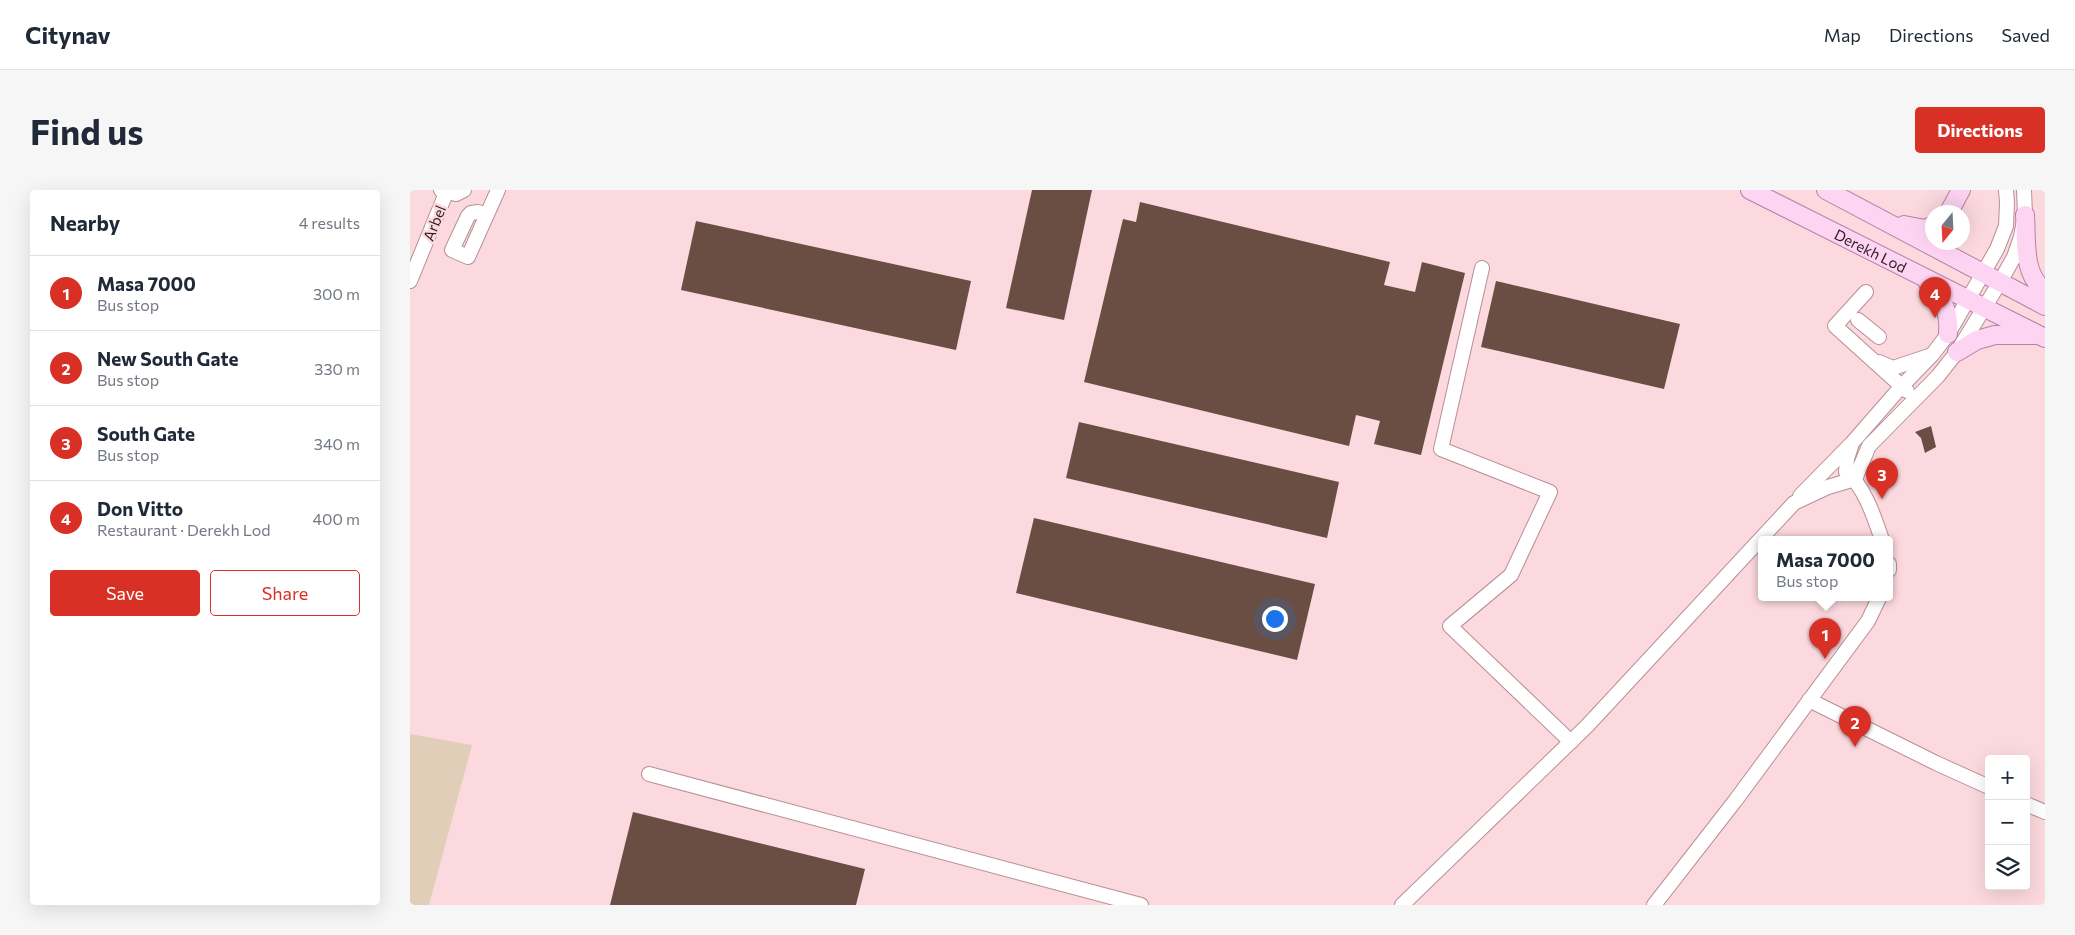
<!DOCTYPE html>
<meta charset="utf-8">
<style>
body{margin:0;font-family:Commissioner,sans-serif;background:#f6f6f7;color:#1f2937}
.controls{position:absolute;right:15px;bottom:15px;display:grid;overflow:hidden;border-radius:5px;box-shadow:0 5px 20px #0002}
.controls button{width:45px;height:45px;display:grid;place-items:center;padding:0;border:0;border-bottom:1px solid #e0e1e3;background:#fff;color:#1f2937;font:25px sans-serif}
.compass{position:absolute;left:1515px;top:15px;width:45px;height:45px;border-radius:50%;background:#fff;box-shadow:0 5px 20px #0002;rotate:198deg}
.you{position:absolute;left:864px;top:428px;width:18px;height:18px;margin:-12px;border:4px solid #fff;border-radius:50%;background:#1a73e8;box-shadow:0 0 0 8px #1a73e833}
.badge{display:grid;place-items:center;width:32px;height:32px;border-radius:50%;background:#d93025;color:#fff;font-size:16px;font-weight:700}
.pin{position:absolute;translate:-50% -41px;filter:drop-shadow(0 1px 2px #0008)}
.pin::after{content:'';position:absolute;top:26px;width:18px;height:15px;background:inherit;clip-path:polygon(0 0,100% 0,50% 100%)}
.popup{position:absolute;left:1348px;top:346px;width:135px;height:65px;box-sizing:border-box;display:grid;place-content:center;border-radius:5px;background:#fff;filter:drop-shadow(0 1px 4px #0005);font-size:16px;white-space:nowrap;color:#747a83}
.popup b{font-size:19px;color:#1f2937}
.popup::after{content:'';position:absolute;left:50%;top:100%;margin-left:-10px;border:10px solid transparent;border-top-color:#fff}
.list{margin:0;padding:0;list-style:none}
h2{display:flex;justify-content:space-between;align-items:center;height:65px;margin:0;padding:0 20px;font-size:21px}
h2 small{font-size:16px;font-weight:400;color:#747a83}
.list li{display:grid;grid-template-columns:32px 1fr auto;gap:15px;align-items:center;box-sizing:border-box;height:75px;padding:0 20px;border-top:1px solid #e0e1e3}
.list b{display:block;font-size:19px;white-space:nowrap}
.list p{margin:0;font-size:16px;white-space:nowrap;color:#747a83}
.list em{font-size:16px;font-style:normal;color:#747a83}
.actions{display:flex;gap:10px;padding:15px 20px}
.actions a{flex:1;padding:11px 0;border:1px solid #d93025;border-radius:5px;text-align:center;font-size:18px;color:#d93025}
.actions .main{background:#d93025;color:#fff}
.icon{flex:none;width:28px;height:28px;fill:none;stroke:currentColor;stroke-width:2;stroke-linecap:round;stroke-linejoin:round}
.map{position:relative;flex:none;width:1635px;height:715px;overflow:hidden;border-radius:5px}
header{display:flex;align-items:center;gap:30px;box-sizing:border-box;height:70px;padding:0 25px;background:#fff;border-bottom:1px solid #e0e1e3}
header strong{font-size:24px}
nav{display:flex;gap:28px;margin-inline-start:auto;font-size:18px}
.intro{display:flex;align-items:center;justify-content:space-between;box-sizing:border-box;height:120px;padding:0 30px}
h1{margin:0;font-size:35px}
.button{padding:12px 22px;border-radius:5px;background:#d93025;color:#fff;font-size:18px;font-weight:700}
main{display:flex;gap:30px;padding:0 30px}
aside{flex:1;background:#fff;border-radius:5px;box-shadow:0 5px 20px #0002}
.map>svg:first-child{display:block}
</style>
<header>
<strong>Citynav</strong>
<nav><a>Map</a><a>Directions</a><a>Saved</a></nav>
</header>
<div class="intro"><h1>Find us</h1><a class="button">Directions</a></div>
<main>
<aside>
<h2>Nearby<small>4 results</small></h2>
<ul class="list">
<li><span class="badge">1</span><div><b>Masa 7000</b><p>Bus stop</p></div><em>300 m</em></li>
<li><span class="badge">2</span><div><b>New South Gate</b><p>Bus stop</p></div><em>330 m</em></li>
<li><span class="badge">3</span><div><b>South Gate</b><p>Bus stop</p></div><em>340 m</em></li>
<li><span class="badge">4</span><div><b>Don Vitto</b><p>Restaurant · Derekh Lod</p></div><em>400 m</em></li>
</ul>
<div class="actions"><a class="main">Save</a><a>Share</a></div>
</aside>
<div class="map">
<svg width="1635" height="715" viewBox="0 0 1635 715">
<rect width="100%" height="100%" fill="#fcd9de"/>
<polygon fill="#e0ceb8" points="0,544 62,555 19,715 0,715"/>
<g fill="#6b4e43">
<polygon points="622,0 682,0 654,130 596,118"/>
<polygon points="730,12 980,72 974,95 1005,102 1012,72 1055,83 1011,265 964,254 970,231 946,225 939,256 674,192 713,29 726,32"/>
<polygon points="286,31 561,91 546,160 271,100"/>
<polygon points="1086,91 1270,134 1254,199 1071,157"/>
<polygon points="669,232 929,292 917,348 656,288"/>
<polygon points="1521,236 1526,257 1515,263 1511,248 1505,242"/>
<polygon points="624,328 905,394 887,470 606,403"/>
<polygon points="223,622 455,679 446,715 200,715"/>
</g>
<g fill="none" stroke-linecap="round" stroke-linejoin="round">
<g stroke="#b78f94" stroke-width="16">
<g id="minor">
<polyline points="31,0 46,4 54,0"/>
<polyline points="77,25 68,22 61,23 58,26 42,60 58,67 88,0"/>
<polyline points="1072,78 1031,259 1140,302 1101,385 1040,436 1161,552"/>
<polyline points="0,91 36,3"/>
<polyline points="1456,102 1425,136 1497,201"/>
<polyline points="1448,130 1469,147"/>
<polyline points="1469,172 1483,178 1519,166"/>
<polyline points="1445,289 1459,256 1528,186 1547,162 1590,92 1604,67 1611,47 1615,25 1614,0"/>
<polyline points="1390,306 1440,255"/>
<path d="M1472 350C1465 329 1454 295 1436 282L1437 269 1442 253 1490 198 1522 165 1538 144 1587 59 1596 36 1597 13 1596 0"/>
<polyline points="1479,374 1479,380"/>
<polyline points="1399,510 1526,573 1579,597"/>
<polyline points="239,584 731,715"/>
<polyline points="1616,614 1635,622"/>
<polyline points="992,715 1177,536 1384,313 1418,297 1445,289"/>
<polyline points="1244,715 1325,611 1458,431 1469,408"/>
</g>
</g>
<g stroke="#b482a4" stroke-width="20">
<g id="major">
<path id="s1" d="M1340 0 1635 148"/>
<polyline points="1416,0 1635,116"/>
<polyline points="1539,22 1551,0"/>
<path d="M1615 25C1617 51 1612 84 1635 101"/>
<polyline points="1494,35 1515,39 1522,36"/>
<path d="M1517 91C1532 110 1540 119 1538 144"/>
<polyline points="1547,162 1567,150 1585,145 1625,145"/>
</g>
</g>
<use href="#minor" stroke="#fff" stroke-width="14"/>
<use href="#major" stroke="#fed4f3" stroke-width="18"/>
</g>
<g text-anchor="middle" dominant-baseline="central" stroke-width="5" stroke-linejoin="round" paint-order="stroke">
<g font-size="15" fill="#2c1d1f" stroke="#fcd9de">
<text transform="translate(24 33) rotate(-68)">Arbel</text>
<text stroke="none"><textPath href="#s1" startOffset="135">Derekh Lod</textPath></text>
</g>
</g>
</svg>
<div class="controls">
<button>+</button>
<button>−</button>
<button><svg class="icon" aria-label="layers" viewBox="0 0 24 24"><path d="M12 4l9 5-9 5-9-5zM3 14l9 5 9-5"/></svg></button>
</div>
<svg class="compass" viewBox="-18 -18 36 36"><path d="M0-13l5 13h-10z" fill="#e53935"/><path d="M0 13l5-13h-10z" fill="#747a83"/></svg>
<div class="you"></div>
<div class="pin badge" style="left:1415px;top:469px">1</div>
<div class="popup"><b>Masa 7000</b>Bus stop</div>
<div class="pin badge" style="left:1445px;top:557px">2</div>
<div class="pin badge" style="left:1472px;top:309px">3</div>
<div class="pin badge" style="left:1525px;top:128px">4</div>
</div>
</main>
